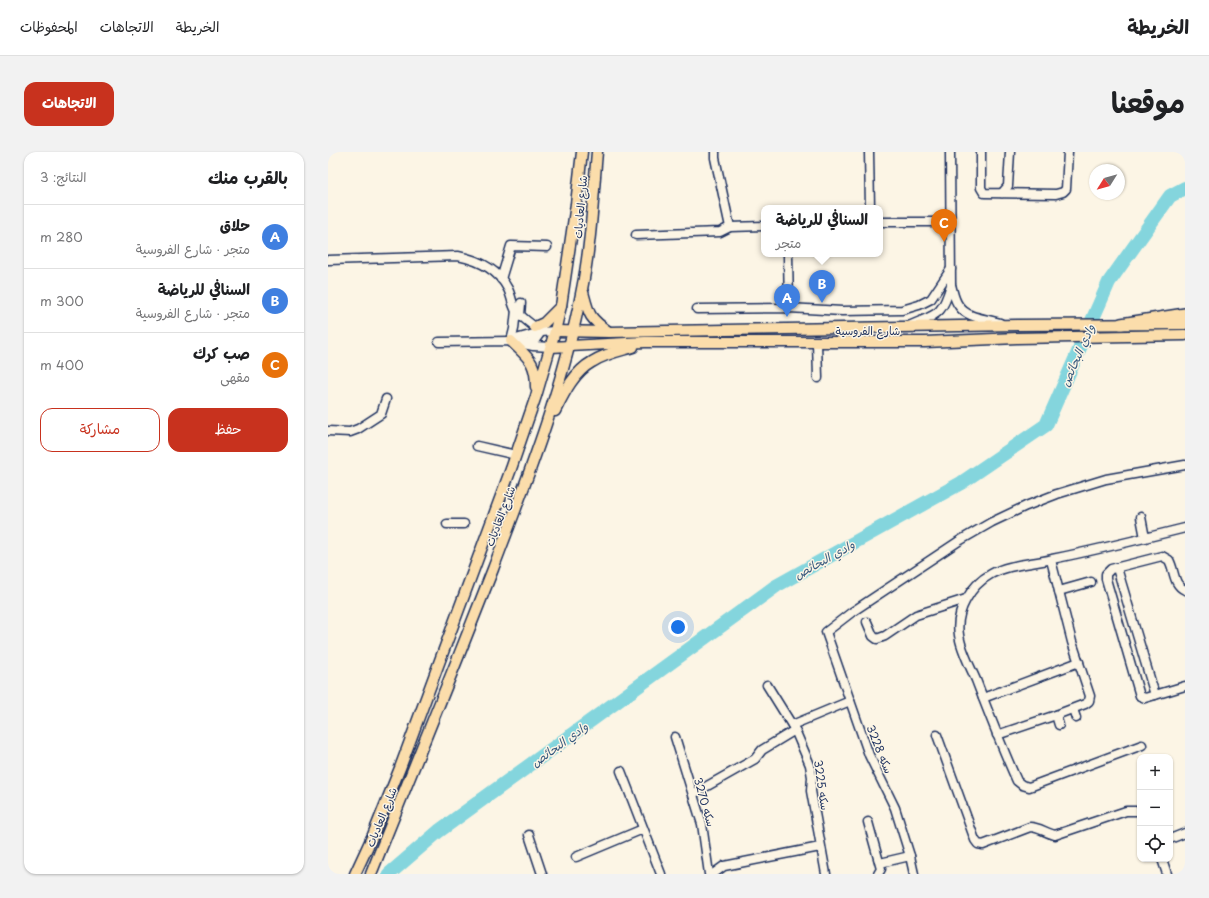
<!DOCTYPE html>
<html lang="ar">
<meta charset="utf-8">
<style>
body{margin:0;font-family:"Playpen Sans","Playpen Sans Arabic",sans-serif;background:#f2f2f2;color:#202124;direction:rtl}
.controls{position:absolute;right:12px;bottom:12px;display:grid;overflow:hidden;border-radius:8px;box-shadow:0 1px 3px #0004}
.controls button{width:36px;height:36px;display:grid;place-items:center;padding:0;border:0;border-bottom:1px solid #e0e0e0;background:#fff;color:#202124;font:20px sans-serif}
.compass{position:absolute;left:761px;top:12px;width:36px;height:36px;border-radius:50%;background:#fff;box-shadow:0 1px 3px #0004;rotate:233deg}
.you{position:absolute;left:350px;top:475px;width:14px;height:14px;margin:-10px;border:3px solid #fff;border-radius:50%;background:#1a73e8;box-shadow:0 0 0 6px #1a73e833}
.badge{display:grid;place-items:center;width:26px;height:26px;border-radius:50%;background:#c8321e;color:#fff;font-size:13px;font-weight:700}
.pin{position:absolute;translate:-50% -33px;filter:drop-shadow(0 1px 2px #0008)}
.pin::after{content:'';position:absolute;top:21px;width:14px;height:12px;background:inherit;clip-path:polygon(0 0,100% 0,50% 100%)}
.popup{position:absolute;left:433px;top:53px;width:122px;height:52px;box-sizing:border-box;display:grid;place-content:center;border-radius:8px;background:#fff;filter:drop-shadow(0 1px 3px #0005);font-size:13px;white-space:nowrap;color:#757577}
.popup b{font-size:15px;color:#202124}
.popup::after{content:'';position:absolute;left:50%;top:100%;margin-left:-8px;border:8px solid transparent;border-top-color:#fff}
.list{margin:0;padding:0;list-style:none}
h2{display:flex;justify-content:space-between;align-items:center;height:52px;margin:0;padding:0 16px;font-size:17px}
h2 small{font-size:13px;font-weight:400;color:#757577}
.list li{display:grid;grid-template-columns:26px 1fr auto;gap:12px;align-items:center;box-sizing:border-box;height:64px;padding:0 16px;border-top:1px solid #e0e0e0}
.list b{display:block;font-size:15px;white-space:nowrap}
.list p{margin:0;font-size:13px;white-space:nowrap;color:#757577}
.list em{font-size:13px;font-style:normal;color:#757577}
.actions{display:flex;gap:8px;padding:12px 16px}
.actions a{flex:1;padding:9px 0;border:1px solid #c8321e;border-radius:12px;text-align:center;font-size:14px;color:#c8321e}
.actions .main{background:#c8321e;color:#fff}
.icon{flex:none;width:22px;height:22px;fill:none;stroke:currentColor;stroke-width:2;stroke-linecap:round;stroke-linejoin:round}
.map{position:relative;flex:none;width:857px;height:722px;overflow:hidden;direction:ltr;border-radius:12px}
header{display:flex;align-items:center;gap:24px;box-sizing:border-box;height:56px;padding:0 20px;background:#fff;border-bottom:1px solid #e0e0e0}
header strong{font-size:19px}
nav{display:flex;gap:22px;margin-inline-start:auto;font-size:14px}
.intro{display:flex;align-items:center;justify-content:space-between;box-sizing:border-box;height:96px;padding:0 24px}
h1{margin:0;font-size:28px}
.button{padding:10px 18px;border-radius:12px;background:#c8321e;color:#fff;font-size:14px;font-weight:700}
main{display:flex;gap:24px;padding:0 24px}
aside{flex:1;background:#fff;border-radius:12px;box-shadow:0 1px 3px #0004}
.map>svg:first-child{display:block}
</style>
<header>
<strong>الخريطة</strong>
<nav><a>الخريطة</a><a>الاتجاهات</a><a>المحفوظات</a></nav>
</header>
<div class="intro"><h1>موقعنا</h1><a class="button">الاتجاهات</a></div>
<main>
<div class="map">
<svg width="857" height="722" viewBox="0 0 857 722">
<rect width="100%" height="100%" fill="#fcf5e5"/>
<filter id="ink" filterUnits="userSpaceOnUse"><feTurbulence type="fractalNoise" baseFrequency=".025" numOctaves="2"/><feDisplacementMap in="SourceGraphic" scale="8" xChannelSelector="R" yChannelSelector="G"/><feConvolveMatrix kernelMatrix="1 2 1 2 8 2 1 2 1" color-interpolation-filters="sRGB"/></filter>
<g filter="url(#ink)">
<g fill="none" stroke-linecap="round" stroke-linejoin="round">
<polyline stroke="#84d5dd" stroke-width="14" points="61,722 111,679 448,434 633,331 718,273 781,130 842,44 857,36"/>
<g stroke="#1b2f5e" stroke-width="11">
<g id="minor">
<polyline points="387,0 387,6 402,75"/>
<polyline points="541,0 542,56"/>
<path d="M622 0 623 133C625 139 626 148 631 154 640 167 658 166 672 171"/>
<polyline points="653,0 653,36 656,41 728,42 735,40 738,37 740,0"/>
<polyline points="674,41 680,34 682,0"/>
<polyline points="552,70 622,70"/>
<polyline points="308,83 392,80 402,75 436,74"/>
<polyline points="460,102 461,156"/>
<path d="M0 108 130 104C150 108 170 117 180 137 183 143 184 151 187 157 193 166 205 173 213 180L208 187 199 192"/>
<polyline points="173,127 183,94 219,95"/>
<polyline points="369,157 461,156 514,159 574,158 591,153 603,147 623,117"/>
<polyline points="192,163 193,151"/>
<path d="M581 174C609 161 613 166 623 133"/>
<polyline points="184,188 213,180 227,179"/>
<polyline points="183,189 186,177 188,158"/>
<polyline points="111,190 183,189 205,194 223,195"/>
<polyline points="489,190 490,226"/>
<polyline points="0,279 22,280 30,277 53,262 58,247"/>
<polyline points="149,294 188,303"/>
<polyline points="813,365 817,386"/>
<polyline points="119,372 136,372"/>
<polyline points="789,416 827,543"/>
<path d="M857 438C845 433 847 419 841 408L834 404 783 417 778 422V427L812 544 817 546 857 534"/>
<polyline points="731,439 763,430"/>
<polyline points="539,470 545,484 549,487 557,484 588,463 638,447"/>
<polyline points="439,533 467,578 482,613 484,625 483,639 498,722"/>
<polyline points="655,546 751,510"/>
<polyline points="745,557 748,566"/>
<polyline points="728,563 731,573"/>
<polyline points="464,573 522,549"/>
<path d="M609 583 647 688 650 692 655 693 702 675C711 675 718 681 727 683L798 659H811L812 660"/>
<polyline points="669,583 728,563 757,552 761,549 762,544 744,490 723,408"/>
<polyline points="347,585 374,672 381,722"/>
<path d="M814 593 701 635 694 633 689 629C674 596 661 562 648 528 642 514 633 498 631 483 627 459 643 433 663 422 681 412 705 412 724 407 769 398 813 387 857 376"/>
<polyline points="293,619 333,722"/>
<polyline points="365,642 427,607 434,598 467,578"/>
<polyline points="540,670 553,717 550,722"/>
<polyline points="201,683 214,722"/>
<polyline points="842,687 857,681"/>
<polyline points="248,705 315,677"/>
<polyline points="834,707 839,722"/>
<polyline points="552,711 582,704"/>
<polyline points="385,722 396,714 492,695"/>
<polyline points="586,722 582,704 567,656 541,603 498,480 524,460 631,389 664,370 698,354 729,342 778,327 857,313"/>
</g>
</g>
<g stroke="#1b2f5e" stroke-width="13">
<g id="major">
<path d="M255 140C261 163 261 166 281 180"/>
<polyline points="207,175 216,171 233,154"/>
<polyline points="227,179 281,180 689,173 857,172"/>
<path d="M183 189C200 206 208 209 208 235"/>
<polyline points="223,195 317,190 597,190 689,186 857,183"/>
<path d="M227 259C236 241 246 220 264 210 276 202 291 199 305 195"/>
<polyline points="27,722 45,683 72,616 183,317 208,244 227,179 233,154 248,52 254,0"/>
<path d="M43 722C84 621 125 519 165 417 200 325 236 233 254 137 263 92 265 46 269 0"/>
</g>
</g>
<g stroke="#1b2f5e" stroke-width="14">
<polyline id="highway" points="793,172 857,162"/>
</g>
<use href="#minor" stroke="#fcf5e5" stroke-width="8"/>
<use href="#major" stroke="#fbddab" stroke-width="10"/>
<use href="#highway" stroke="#fbddab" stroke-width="11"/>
</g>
</g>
<g text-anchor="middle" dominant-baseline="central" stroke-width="3" stroke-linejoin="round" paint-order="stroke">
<g font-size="11" fill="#1b2f5e" stroke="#fcf5e5">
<text transform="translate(252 55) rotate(-85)">شارع العاديات</text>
<text x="540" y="178">شارع الفروسية</text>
<text transform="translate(172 364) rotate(-69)">شارع العاديات</text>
<text transform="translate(552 597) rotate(68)">سكه 3228</text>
<text transform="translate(494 633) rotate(82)">سكه 3225</text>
<text transform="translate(377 650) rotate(74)">سكه 3270</text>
<text transform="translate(53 665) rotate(-68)">شارع العاديات</text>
</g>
<g font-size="12" font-style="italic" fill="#35587e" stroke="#fcf5e5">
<text transform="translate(749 203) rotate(-66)">وادي البحائص</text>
<text transform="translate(496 407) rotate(-29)">وادي البحائص</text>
<text transform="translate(231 592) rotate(-36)">وادي البحائص</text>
</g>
</g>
</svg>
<div class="controls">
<button>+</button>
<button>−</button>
<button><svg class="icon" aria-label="locate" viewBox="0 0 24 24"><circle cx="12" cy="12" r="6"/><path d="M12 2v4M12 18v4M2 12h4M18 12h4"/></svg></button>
</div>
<svg class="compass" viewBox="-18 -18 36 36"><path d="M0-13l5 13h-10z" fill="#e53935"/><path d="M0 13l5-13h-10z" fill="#757577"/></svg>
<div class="you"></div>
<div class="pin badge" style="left:459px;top:165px;background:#3f7fe0">A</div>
<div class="pin badge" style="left:494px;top:151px;background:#3f7fe0">B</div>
<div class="popup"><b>السنافي للرياضة</b>متجر</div>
<div class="pin badge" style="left:616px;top:90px;background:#e8710a">C</div>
</div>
<aside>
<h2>بالقرب منك<small>النتائج: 3</small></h2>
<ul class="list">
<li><span class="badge" style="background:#3f7fe0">A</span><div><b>حلاق</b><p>متجر · شارع الفروسية</p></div><em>280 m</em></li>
<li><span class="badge" style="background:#3f7fe0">B</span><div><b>السنافي للرياضة</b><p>متجر · شارع الفروسية</p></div><em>300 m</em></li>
<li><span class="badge" style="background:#e8710a">C</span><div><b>صب كرك</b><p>مقهى</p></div><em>400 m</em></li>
</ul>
<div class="actions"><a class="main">حفظ</a><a>مشاركة</a></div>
</aside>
</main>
